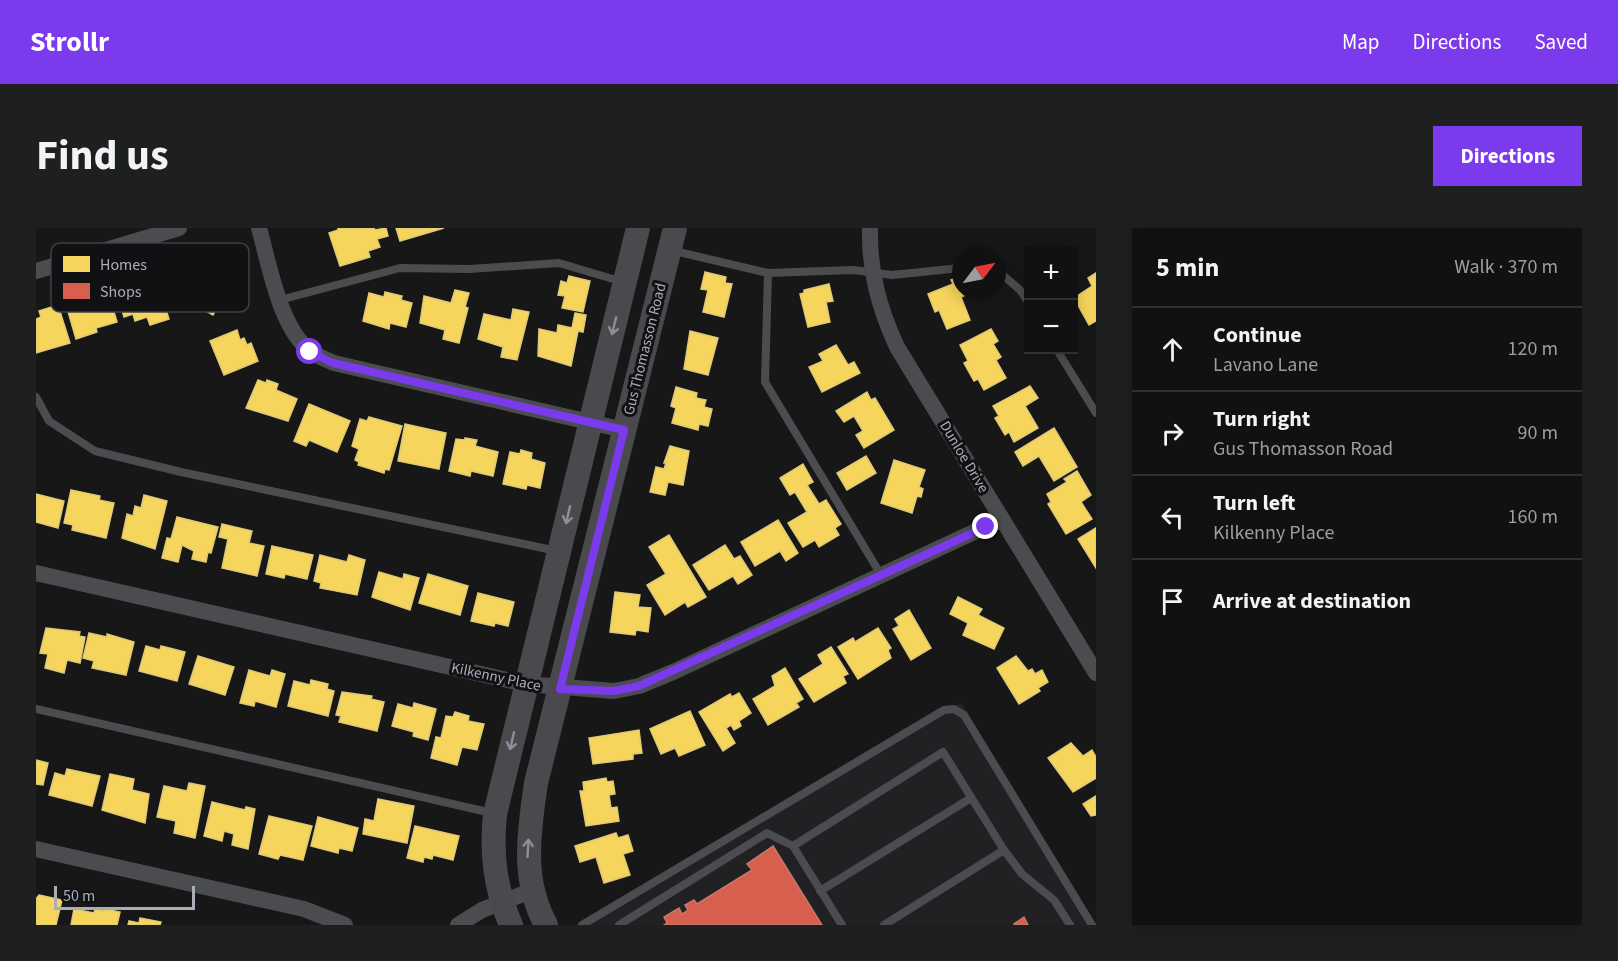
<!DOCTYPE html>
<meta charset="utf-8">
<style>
body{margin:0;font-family:"Source Sans 3",sans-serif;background:#1e1f1f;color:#f1f3f6}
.controls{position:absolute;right:18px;top:18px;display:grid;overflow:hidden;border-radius:0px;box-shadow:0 3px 15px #0003}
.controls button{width:54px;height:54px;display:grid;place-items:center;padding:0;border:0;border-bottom:2px solid #303131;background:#111;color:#f1f3f6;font:30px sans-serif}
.compass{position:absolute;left:916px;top:18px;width:54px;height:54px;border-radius:50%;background:#111;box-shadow:0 3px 15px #0003;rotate:58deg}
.scale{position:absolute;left:18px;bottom:15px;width:141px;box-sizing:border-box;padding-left:6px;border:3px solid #a8adb8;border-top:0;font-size:16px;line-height:21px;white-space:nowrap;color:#a8adb8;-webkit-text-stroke:4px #111113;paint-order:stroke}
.stop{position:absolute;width:18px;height:18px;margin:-14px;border:4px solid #7c3aed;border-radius:50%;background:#fff}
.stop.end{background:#7c3aed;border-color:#fff;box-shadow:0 2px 6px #0008}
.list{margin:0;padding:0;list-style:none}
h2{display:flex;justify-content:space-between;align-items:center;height:78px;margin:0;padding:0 24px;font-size:26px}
h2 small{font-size:20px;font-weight:400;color:#9c9d9f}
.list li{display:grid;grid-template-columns:39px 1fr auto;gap:18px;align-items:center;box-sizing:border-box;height:84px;padding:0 24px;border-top:2px solid #303131}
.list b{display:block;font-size:22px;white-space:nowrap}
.list p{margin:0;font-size:20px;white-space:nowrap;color:#9c9d9f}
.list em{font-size:20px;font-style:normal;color:#9c9d9f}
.icon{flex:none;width:33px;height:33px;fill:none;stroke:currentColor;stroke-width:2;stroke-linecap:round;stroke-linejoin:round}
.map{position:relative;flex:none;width:1060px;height:697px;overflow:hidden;border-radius:0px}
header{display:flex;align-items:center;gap:36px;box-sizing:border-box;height:84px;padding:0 30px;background:#7c3aed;color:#fff}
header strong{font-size:28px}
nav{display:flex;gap:33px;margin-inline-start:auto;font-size:21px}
.intro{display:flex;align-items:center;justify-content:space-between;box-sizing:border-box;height:144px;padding:0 36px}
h1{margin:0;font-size:42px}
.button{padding:15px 27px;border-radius:0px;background:#7c3aed;color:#fff;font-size:21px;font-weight:700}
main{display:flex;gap:36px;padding:0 36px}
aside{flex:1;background:#111;border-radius:0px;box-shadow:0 3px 15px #0003}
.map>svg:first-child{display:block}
</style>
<header>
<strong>Strollr</strong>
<nav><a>Map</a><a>Directions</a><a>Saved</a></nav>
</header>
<div class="intro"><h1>Find us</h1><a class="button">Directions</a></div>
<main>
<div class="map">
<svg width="1060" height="697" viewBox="0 0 1060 697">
<rect width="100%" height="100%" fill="#171717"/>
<polygon fill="#212123" points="925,474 1059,697 547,697"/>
<g fill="#f6d55c" stroke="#dfc978" stroke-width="1.5">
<polygon points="302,0 338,0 339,2 350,0 352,8 341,11 344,19 332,23 334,29 304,38 293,5 302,2"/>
<polygon points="360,0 408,0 364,13"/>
<polygon points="153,41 172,54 175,48 193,58 177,87 139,66"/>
<polygon points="669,44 690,49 689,55 696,56 688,89 667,84 672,62 665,61"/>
<polygon points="1060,45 1060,93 1053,97 1038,70 1056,58 1052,50"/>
<polygon points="533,48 554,53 547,84 526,80 529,68 522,67 525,53 531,55"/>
<polygon points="925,48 925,63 934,65 925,69 934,92 911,101 903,82 899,84 892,66 917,56 915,52"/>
<polygon points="109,52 110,56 121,53 133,91 114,97 111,89 99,93 97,86 88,89 81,66 88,64 86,60"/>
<polygon points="793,56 797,73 790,74 794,94 772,99 764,66 768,65 768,62"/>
<polygon points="419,62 433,65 429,79 432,80 423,115 407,111 409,102 384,95 388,68 415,75"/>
<polygon points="349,64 366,68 365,72 376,75 370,99 354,95 353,101 327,93 333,65 348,69"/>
<polygon points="50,69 52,76 74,70 81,94 60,100 61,104 40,111 31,80 40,77 39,73"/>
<polygon points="22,77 34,115 0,125 0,91 5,89 3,83"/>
<polygon points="477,81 493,84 481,132 465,129 467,119 442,111 448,86 475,92"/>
<polygon points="539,85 550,87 547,104 542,103 535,138 502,128 503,101 521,105 522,97 536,100"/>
<polygon points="955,101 962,113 957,116 965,129 960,132 970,150 948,162 942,151 938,153 928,135 932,133 924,117"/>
<polygon points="201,102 204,112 208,110 211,117 215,115 222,133 188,147 174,113"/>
<polygon points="654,103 682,110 672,147 648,141"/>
<polygon points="800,117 812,137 818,134 824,145 786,164 773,139 787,133 783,126"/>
<polygon points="222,152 230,155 231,152 242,156 240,162 261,171 252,193 210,180"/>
<polygon points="994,158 1002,170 989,178 1002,200 978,214 973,204 969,207 959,190 963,188 957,178"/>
<polygon points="640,159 661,165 660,170 670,172 668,179 676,181 672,198 663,196 662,202 636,195 640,180 635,178"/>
<polygon points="831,164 835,172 839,170 858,202 828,220 820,207 827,203 818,188 808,194 800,183"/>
<polygon points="273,176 314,193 301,224 273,212 270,218 258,213"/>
<polygon points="333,189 366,198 353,242 349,241 348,245 322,237 323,234 319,232 323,221 316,218 324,191 331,193"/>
<polygon points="369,196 410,205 403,241 362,233"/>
<polygon points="1018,200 1041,239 1018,253 1003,228 987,238 979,224"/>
<polygon points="429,210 441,212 439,218 462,224 457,248 435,243 434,248 413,243 420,211 429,212"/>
<polygon points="634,218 653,223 647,257 632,254 629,267 614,264 620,239 628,241 630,235 628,235"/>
<polygon points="485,222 496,225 495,231 509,235 504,260 491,257 490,261 467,256 474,224 484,226"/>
<polygon points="830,228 840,245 811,262 801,245"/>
<polygon points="858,232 889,242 883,259 887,261 885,269 881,268 876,285 845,275"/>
<polygon points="767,236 777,254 771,257 783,276 790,272 805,296 799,300 803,307 783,319 779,312 767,319 752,295 771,284 759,264 754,267 744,250"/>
<polygon points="1041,243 1055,267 1045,274 1056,291 1030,306 1012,276 1015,274 1011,266 1031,254 1028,251"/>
<polygon points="35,262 64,268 63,272 78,275 70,310 36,302 37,297 28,295"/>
<polygon points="0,266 28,273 22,300 0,294"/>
<polygon points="108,267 131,273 119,321 86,310 91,286 97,288 99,278 105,280"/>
<polygon points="141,289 182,299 175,325 172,324 170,334 156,331 158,323 146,317 142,334 126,330 131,310 135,311"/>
<polygon points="742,292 762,325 750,333 744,323 719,338 705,314"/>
<polygon points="186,296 216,303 213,315 228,318 221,348 186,340 192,311 183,309"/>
<polygon points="1060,300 1060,340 1042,311"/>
<polygon points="633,307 670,369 652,379 649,374 629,387 611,357 630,346 613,319"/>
<polygon points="689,317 698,331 704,328 716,347 702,356 697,348 673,362 657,337"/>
<polygon points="236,318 277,327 271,351 249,346 248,350 230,346"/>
<polygon points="284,327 311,334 313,327 329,332 321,367 284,360 285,355 278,353"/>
<polygon points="343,344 367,351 368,346 383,350 374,382 336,369"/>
<polygon points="392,346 432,358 424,387 383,375"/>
<polygon points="579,364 604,367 602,379 615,380 612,404 600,402 599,407 574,404"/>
<polygon points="442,365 478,374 472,398 459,395 458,398 435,393"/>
<polygon points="922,369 946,381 942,387 968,400 958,421 927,407 932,395 914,386"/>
<polygon points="873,382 895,420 875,432 857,401 863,398 859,391"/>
<polygon points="10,400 44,404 43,408 49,409 44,435 31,432 28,445 9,440 12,426 4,425"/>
<polygon points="842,400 855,420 852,422 855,430 822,451 802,419 817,410 819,414"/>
<polygon points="53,405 71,409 71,406 98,414 90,447 56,440 58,433 47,430"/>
<polygon points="110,418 124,422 125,418 149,424 141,453 103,443"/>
<polygon points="795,419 812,446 807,448 810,455 778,474 763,451 787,436 782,427"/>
<polygon points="162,428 198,439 189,467 153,456"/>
<polygon points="980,428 992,443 996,441 999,446 1006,442 1012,454 1002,460 1004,463 983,476 961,440"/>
<polygon points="749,440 767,471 760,475 763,479 732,497 717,471 739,458 736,448"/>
<polygon points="213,442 234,448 236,442 249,446 240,479 219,473 218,478 204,475"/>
<polygon points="275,452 292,456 291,461 298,463 292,488 252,478 258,453 274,457"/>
<polygon points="306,464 336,468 335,471 348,474 341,503 303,494 305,488 300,487"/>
<polygon points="703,465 715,485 703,493 705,498 698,502 695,497 690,500 699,515 687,523 663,484 694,466 696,469"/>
<polygon points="378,475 400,481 392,512 377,508 378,504 356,498 362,476 377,480"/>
<polygon points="654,483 669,517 643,528 639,520 625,526 614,501"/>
<polygon points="419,484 433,488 432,493 448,496 441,522 426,519 421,537 395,530 400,509 405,510 410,488 417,489"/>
<polygon points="603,502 606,525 597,526 597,531 557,536 553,510"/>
<polygon points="1035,515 1047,528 1056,522 1060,529 1060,550 1037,564 1012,530"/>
<polygon points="0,532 12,535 7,557 0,556"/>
<polygon points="31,541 64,548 56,578 13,567 19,545 29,548"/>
<polygon points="74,546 98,551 96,562 113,566 109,595 66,582"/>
<polygon points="570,550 571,554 577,553 579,566 573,567 575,580 581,579 583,593 550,598 544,563 548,563 547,554"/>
<polygon points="153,555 169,558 159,610 138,605 140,593 121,589 128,558 151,563"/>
<polygon points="1060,568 1060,587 1055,588 1047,576"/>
<polygon points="342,571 378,578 371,615 327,606 329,591 338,593"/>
<polygon points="176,574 209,582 210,579 219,581 212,621 196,617 198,606 188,603 186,613 168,608"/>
<polygon points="233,588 276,598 267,632 244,627 242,631 223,626"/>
<polygon points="282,589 322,600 316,623 303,620 302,625 275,618"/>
<polygon points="379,598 423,608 417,632 397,627 396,631 388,629 387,634 371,630"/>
<polygon points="580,605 582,610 592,607 597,623 587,626 594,647 568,655 560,629 544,634 539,618"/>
<polygon points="3,667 26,672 20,697 0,697 0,671"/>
<polygon points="38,681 58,685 59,681 68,683 68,681 84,684 81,697 35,697"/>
<polygon points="104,690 125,694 124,697 92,697 93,693 103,695"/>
</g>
<g fill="#d6604d" stroke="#c8776d" stroke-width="1.5">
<polygon points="737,618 786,697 628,697 631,695 628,689 643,680 646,686 652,682 649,677 658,672 661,676 716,642 711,636"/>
<polygon points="988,689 992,697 978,697 978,696"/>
</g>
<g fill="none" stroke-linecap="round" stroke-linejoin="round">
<g stroke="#4b4c50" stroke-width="8">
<polyline points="634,22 732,45 817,42 856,47 925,40"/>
<polyline points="961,42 984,62 993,75"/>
<polyline points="732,45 729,154 845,347"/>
<polyline points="244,72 364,40 433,41 523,35 587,54"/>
<polyline points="1021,122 1060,185"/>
<polyline points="0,169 13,193 59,223 145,244 521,323"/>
<polyline points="0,481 456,585"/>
<polyline points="757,618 907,524 968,622 848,697"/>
<polyline points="968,622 986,646 1018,672 1034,697"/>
<polyline points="784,663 935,570"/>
<polyline points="546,697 908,482 918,481 928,487 1056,697"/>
<polyline points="583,697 731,605 757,618 806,697"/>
</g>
<g stroke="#4b4c50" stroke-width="16">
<path d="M223 0C233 35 244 103 276 124 283 129 291 132 298 135L588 202"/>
<path d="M834 0C833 43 843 80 861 119L1060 445"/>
<polyline points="0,43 143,0"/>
<polyline points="0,345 489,456 578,463 603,458 637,444 966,291"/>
<polyline points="0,621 268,681 309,697"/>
<polyline points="422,697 446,682 497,662"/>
</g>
<g stroke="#4a4a4e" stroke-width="24">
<path d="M475 697C459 660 455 626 459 586L602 0"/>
<path d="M510 697C485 651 493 604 500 555L639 0"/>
</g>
</g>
<defs><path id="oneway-shaft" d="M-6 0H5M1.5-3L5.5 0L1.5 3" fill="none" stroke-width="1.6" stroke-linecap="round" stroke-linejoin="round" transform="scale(1.5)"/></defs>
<g stroke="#8c8f98">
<use href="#oneway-shaft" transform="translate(578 98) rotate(104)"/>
<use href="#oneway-shaft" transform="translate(532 287) rotate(103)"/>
<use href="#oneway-shaft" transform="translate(476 513) rotate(103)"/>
<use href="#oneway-shaft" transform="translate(492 620) rotate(-87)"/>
</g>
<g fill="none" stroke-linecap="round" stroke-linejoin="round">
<polyline stroke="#7c3aed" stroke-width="8" points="274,124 297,135 588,202 524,461 578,463 603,458 950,299"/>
</g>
<g text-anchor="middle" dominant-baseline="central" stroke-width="6" stroke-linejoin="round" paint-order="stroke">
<g font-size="15" fill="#a8adb8" stroke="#111113">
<text transform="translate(609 121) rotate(-76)">Gus Thomasson Road</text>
<text transform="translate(928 229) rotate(59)">Dunloe Drive</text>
<text transform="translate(460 449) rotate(12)">Kilkenny Place</text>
</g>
</g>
<rect x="15" y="15" width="198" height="69" rx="9" fill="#111113" stroke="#3e4045" stroke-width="1.5"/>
<rect x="27" y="28" width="27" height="16" fill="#f6d55c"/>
<rect x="27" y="55" width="27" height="16" fill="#d6604d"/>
<g font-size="16" fill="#a8adb8">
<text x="64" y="42">Homes</text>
<text x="64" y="69">Shops</text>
</g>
</svg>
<div class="controls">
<button>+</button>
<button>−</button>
</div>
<svg class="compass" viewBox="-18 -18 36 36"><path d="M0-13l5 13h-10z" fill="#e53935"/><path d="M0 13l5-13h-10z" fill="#9c9d9f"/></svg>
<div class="scale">50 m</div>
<div class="stop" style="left:274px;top:124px"></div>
<div class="stop end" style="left:950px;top:299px"></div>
</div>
<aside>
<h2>5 min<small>Walk · 370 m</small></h2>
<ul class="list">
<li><svg class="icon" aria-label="ahead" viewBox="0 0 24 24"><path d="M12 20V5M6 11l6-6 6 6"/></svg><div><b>Continue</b><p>Lavano Lane</p></div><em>120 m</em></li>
<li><svg class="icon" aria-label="right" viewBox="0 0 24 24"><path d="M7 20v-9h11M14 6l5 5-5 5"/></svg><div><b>Turn right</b><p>Gus Thomasson Road</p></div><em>90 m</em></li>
<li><svg class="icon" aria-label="left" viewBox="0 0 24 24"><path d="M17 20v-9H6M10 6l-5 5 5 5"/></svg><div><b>Turn left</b><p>Kilkenny Place</p></div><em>160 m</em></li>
<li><svg class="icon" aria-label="arrive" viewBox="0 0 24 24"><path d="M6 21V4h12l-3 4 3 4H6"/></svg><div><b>Arrive at destination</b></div></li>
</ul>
</aside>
</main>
